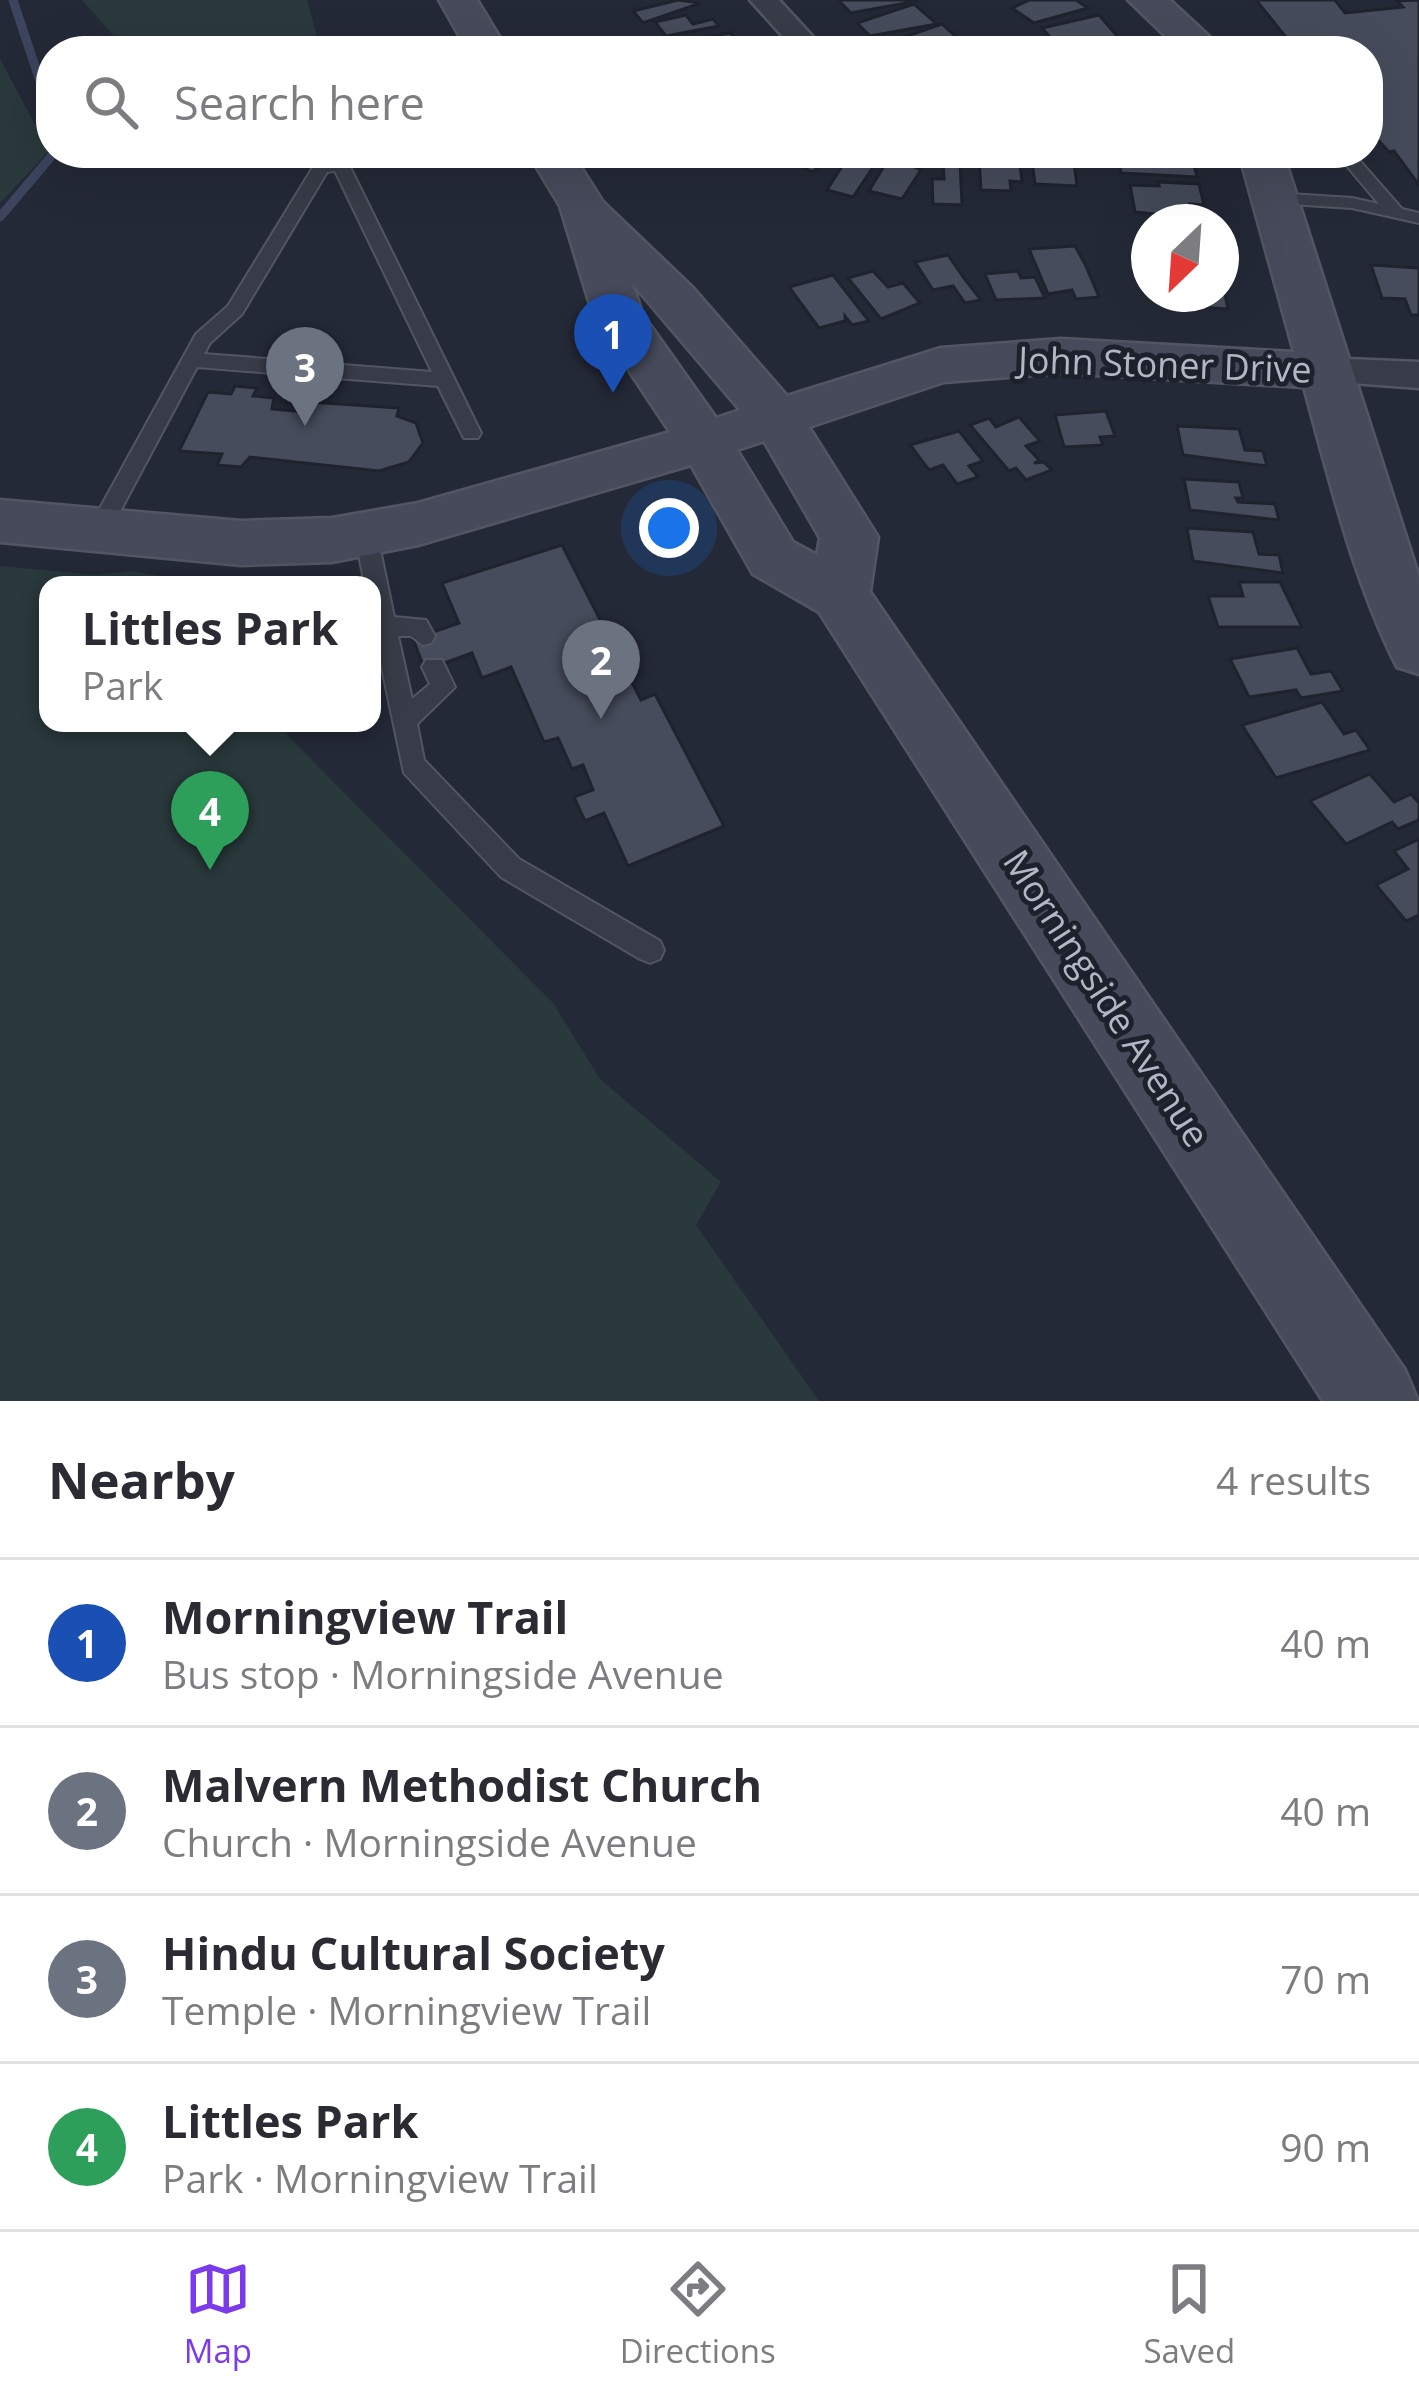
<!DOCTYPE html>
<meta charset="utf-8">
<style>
body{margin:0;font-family:"Open Sans",sans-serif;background:#f7f7f7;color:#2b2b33}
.compass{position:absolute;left:1131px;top:204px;width:108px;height:108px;border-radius:50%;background:#fff;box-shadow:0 12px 48px #0002;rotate:205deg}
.you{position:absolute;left:669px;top:528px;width:42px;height:42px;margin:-30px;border:9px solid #fff;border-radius:50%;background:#1a73e8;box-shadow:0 0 0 18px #1a73e833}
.badge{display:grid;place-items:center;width:78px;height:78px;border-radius:50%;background:#7c3aed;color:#fff;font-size:39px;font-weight:700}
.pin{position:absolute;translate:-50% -99px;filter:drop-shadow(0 3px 6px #0008)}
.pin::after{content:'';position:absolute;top:63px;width:42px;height:36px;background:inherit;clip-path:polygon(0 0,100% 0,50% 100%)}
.popup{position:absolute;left:39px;top:576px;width:342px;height:156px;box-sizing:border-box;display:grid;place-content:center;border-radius:24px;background:#fff;filter:drop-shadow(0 3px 9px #0005);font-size:39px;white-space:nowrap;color:#7c7c81}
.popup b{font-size:45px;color:#2b2b33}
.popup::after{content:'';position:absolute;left:50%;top:100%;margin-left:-24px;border:24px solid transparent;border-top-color:#fff}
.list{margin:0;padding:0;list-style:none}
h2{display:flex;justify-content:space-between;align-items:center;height:156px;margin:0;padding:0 48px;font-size:51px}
h2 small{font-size:39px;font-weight:400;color:#7c7c81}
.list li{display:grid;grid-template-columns:78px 1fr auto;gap:36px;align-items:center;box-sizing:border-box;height:168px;padding:0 48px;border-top:3px solid #e1e1e2}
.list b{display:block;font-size:45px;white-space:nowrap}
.list p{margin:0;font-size:39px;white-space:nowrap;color:#7c7c81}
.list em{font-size:39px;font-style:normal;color:#7c7c81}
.icon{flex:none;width:66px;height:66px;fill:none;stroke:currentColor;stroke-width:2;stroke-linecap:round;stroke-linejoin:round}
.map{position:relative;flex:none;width:1419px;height:1401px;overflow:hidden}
.search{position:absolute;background:#fff;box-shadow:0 12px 48px #0002;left:36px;right:36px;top:36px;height:132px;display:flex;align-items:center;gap:30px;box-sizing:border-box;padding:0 42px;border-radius:48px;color:#7c7c81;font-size:45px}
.sheet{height:828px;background:#fff}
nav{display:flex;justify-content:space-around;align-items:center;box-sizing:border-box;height:168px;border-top:3px solid #e1e1e2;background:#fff;font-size:33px;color:#7c7c81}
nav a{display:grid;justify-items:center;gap:6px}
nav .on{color:#7c3aed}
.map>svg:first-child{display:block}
</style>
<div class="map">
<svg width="1419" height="1401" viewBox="0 0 1419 1401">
<rect width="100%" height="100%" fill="#242937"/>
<g fill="#2a393c">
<polygon points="82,0 307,0 317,36 312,51 127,51"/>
<polygon points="0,59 49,151 0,203"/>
<polygon points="0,566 96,575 131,571 215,585 48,585 48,723 283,723 288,736 553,1003 600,1079 721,1182 696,1225 819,1401 0,1401"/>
</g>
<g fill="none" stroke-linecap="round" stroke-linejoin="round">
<g stroke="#3c445e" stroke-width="9">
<polyline points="13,0 51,114"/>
<polyline points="0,217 54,153"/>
</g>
</g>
<g fill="#464c5b" stroke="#1f232e" stroke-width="3">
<polygon points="678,0 701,3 643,23 633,11"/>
<polygon points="838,0 915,0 917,1 851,13"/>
<polygon points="1030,0 1076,0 1088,8 1034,23 1012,8"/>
<polygon points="1256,0 1335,0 1345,13 1403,7 1397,1 1419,0 1419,185 1394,151 1389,152 1368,129 1368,51 1297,51"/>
<polygon points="914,4 937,24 870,36 857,23"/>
<polygon points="686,15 693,24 713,19 719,26 666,36 655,22"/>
<polygon points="1099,15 1119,38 1056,44 1042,28"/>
<polygon points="942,24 965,45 942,51 891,51 884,44"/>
<polygon points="730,33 744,48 666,51 662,46"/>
<polygon points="1126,40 1136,51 1077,51 1101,45"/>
<polygon points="793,153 829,153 835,156 812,172 786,158"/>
<polygon points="863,153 882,154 853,197 827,190 844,163 854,166"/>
<polygon points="1031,153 1073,155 1077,186 1035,184"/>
<polygon points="1118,153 1155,153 1156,158 1193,161 1197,177 1121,173"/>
<polygon points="890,156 921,170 902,199 869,191"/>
<polygon points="979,157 1020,164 1022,182 1010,181 1011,191 981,190"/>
<polygon points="943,160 960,161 962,205 933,204 932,179 944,179"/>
<polygon points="1158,182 1199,184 1204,205 1190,204 1195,218 1135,212 1130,185 1159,186"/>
<polygon points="1075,246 1085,264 1099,297 1076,299 1072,290 1048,294 1029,249"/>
<polygon points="948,255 964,278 981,300 965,303 953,286 933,290 915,262"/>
<polygon points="1371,265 1419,268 1419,315 1411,315 1405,299 1382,298"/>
<polygon points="873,271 888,287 903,283 920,303 881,319 848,278"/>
<polygon points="1018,271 1021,278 1035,277 1045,298 996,300 985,274"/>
<polygon points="833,275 869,321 852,325 845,316 845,321 819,328 789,287"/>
<polygon points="1223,284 1228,309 1183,306 1183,300 1151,298 1150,294 1221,294"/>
<polygon points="235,386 257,388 253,396 274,398 272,409 305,412 310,402 399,408 397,416 416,423 423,443 409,462 379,471 250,457 241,467 217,465 222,454 179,451 208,392 231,394"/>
<polygon points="1106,411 1115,436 1100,437 1103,445 1064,447 1055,415"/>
<polygon points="1019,417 1040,441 1026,446 1040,461 1034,463 1044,462 1052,470 1026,480 1016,468 1009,471 970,425 989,418 996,427"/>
<polygon points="1177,426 1239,429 1245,450 1263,451 1267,466 1183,455"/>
<polygon points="959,431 983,461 969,466 978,477 957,484 943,465 929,470 910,445"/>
<polygon points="1184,479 1239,482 1243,498 1236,498 1238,502 1275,504 1279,520 1190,510"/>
<polygon points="1187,528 1253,532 1259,554 1279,555 1283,573 1193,561"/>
<polygon points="562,545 641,700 655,694 724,826 628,866 604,813 585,821 574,797 593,790 583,765 572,769 558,738 544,742 511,667 482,678 472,653 425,670 413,639 459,623 442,583"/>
<polygon points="1239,582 1280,582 1302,627 1218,627 1208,596 1243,596"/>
<polygon points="1297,648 1311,674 1331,671 1343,691 1301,698 1296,690 1249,697 1230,659"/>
<polygon points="1322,702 1344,734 1356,730 1370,750 1276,778 1242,725"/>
<polygon points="1370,774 1394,802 1411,794 1419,803 1419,820 1398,829 1392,822 1346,844 1310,801"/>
<polygon points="1419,839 1419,915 1406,921 1376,885 1408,869 1394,851"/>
</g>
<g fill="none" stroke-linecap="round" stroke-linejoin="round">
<g stroke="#535662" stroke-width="4">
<g id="lane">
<polygon points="1336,153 1353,153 1402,209 1419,213 1419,223 1352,208 1274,203 1265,198 1274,193 1352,198 1379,204"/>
<path d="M341 160 349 165 481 433 478 438H464L438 386 197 367 107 536H91L88 530 196 334 228 306 315 164ZM335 171 432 372 204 354 210 343 242 314 327 172Z"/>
<polygon points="366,527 377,535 394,617 426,620 435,636 431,643 423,645 411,636 398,636 412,699 430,684 422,667 426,660 442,660 455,687 417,724 424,760 519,859 660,941 664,950 660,959 650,963 640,959 501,877 404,773 372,620 372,585 365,585 355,535"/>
</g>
</g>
<g stroke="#535662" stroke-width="5">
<g id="street">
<polygon points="750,0 779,0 826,51 796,51"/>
<polygon points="1324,358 1419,362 1419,388 1311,380 1306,371 1311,362"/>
</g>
</g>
<g stroke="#535662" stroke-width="5">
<g id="secondary">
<polygon points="439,0 477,0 508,51 468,51"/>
<polygon points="1128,0 1170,0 1225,51 1181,51"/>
<path d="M528 153H572L603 202 692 287 787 396 941 348 1061 339 1294 352 1239 153H1283L1419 577V674L1397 667C1353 579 1330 482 1304 387L1061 373 944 382 809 427 878 537 870 592 1405 1370 1418 1401H1323L819 612 753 574 691 465 418 545 332 562 241 565 0 542V500L241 521 332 518 418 503 670 432 594 318 560 206ZM632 283 740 410 716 418 643 315ZM764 441 820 538 817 555 793 542 737 450Z"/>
</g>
</g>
<use href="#lane" fill="#383c48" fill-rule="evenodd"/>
<use href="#street" fill="#383c48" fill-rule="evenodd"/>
<use href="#secondary" fill="#464a5a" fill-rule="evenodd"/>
</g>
<g text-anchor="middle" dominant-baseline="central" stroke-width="10" stroke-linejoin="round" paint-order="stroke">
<g font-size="36" fill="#b3b6c4" stroke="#1d212c">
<text transform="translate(1165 364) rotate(2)">John Stoner Drive</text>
<text transform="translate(1107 998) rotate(57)">Morningside Avenue</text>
</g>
</g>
</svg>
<svg class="compass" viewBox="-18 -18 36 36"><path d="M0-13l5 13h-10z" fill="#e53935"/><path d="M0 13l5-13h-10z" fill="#7c7c81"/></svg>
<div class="you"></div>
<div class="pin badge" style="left:613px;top:393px;background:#1a4fb4">1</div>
<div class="pin badge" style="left:601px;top:719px;background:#6b7280">2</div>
<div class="pin badge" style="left:305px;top:426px;background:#6b7280">3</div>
<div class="pin badge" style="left:210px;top:870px;background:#2e9e5b">4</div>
<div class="popup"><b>Littles Park</b>Park</div>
<div class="search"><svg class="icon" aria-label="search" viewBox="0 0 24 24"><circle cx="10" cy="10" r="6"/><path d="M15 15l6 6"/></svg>Search here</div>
</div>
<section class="sheet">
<h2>Nearby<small>4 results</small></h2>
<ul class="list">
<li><span class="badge" style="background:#1a4fb4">1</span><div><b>Morningview Trail</b><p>Bus stop · Morningside Avenue</p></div><em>40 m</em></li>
<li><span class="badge" style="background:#6b7280">2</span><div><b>Malvern Methodist Church</b><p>Church · Morningside Avenue</p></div><em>40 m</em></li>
<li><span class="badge" style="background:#6b7280">3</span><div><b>Hindu Cultural Society</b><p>Temple · Morningview Trail</p></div><em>70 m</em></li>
<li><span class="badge" style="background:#2e9e5b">4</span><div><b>Littles Park</b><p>Park · Morningview Trail</p></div><em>90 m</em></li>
</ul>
</section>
<nav>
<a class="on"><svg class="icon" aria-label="map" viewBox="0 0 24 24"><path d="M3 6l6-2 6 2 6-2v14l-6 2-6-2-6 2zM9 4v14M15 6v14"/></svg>Map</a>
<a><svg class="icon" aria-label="directions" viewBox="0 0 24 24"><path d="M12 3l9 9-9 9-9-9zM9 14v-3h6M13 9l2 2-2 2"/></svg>Directions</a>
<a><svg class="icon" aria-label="saved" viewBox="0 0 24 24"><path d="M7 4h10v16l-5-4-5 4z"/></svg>Saved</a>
</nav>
